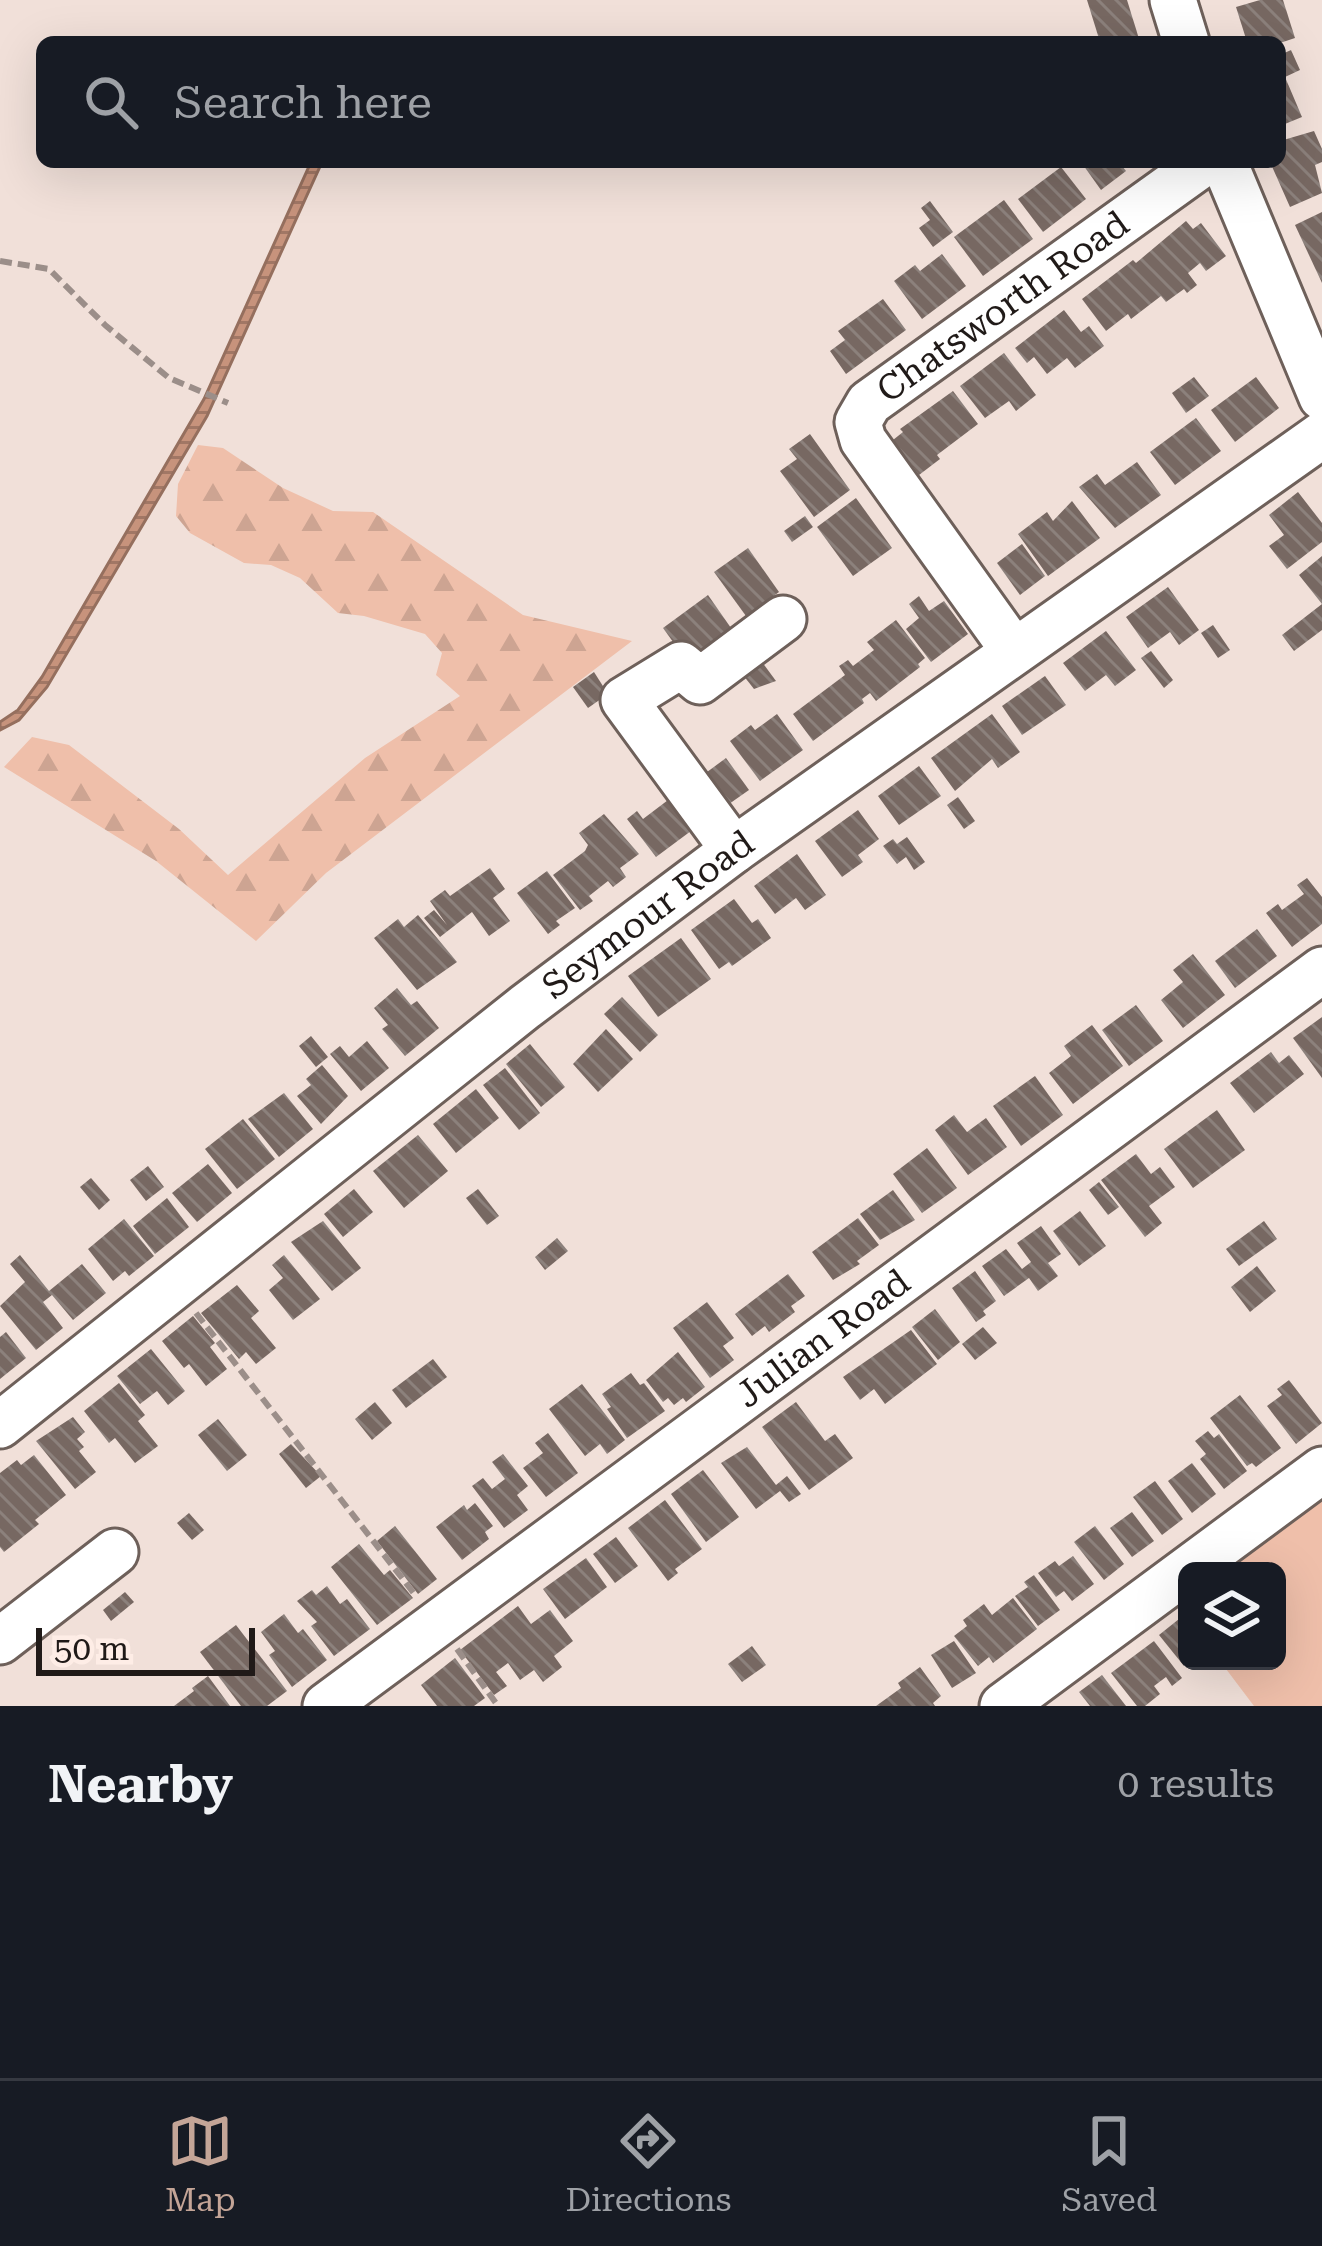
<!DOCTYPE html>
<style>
body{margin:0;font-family:"Roboto Serif",serif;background:#20242c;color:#f1f3f6}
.controls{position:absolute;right:36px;bottom:36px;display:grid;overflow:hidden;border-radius:18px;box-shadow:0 12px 48px #0002}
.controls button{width:108px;height:108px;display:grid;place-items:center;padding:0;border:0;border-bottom:3px solid #363941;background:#171b24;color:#f1f3f6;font:60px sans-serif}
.scale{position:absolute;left:36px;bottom:30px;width:219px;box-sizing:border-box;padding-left:12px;border:6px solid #201a18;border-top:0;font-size:33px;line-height:42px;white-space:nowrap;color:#201a18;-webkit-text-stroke:9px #feede6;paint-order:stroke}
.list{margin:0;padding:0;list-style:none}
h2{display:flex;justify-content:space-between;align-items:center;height:156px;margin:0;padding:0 48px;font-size:51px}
h2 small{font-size:39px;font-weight:400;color:#9ea1a6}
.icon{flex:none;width:66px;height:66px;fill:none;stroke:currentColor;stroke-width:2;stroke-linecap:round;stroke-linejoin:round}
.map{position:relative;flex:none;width:1322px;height:1706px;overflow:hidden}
.search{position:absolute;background:#171b24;box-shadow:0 12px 48px #0002;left:36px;right:36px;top:36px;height:132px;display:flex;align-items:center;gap:30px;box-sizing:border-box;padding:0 42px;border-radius:18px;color:#9ea1a6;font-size:45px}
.sheet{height:372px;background:#171b24}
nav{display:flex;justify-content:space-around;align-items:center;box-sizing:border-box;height:168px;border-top:3px solid #363941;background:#171b24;font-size:33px;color:#9ea1a6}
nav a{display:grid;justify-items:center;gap:6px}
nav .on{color:#c4a597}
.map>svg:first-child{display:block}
</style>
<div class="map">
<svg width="1322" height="1706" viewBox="0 0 1322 1706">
<defs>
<pattern id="forest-firs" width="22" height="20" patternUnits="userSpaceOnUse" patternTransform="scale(3)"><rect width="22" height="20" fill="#efbfaa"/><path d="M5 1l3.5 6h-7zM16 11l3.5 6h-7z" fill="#cda492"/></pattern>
<pattern id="water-rules" width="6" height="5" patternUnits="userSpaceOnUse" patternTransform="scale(3)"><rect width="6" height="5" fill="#c7937c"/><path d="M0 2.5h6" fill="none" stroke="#a17765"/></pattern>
<pattern id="building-back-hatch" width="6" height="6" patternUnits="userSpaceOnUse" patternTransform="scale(3)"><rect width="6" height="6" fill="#776862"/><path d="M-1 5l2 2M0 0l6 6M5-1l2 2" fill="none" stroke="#8c817c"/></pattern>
</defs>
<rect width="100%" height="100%" fill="#f1e0d9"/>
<polygon fill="url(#forest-firs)" points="198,445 223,448 283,488 333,511 373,512 523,615 632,641 326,873 256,941 156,861 4,767 32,737 69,745 179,829 228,875 365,758 460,696 436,675 442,653 425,634 364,616 338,613 300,578 271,565 244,563 190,533 176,516 178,484"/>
<polygon fill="#efbfaa" points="1322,1501 1322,1706 1254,1706 1220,1661 1277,1661 1277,1571 1226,1571"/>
<polygon fill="url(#water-rules)" stroke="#956f5e" stroke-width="3" points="311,162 322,162 207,416 47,687 19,720 0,730 0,722 18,710 42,677 204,399"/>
<g fill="url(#building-back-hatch)">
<polygon points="1087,0 1127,0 1140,42 1100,42"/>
<polygon points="1260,0 1283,0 1295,38 1280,43 1247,42 1236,7"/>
<polygon points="1291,50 1300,70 1285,77 1302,117 1280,126 1280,55"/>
<polygon points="1314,131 1322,149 1322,162 1315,165 1322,193 1290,207 1270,162 1280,162 1280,141"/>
<polygon points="1081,162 1119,162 1126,171 1101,190"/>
<polygon points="1061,167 1086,199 1043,232 1018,199"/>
<polygon points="1004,200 1033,239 983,276 954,237"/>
<polygon points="930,201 953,232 933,247 919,228 930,220 921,208"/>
<polygon points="1322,212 1322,283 1295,225"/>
<polygon points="1186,221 1193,229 1201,223 1226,256 1206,271 1200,263 1188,273 1197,285 1187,293 1184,289 1166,302 1161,296 1131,319 1128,314 1106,331 1082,299 1133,260 1136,263"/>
<polygon points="942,254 966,286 922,319 894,281 915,265 920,271"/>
<polygon points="883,299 906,330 846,374 830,351 845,340 838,331"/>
<polygon points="1064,310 1081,332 1089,326 1104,346 1075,368 1067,358 1047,374 1034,357 1027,363 1015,348"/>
<polygon points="1004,353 1036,395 1016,411 1009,401 985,418 960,386"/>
<polygon points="1194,377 1209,396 1186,413 1172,393"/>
<polygon points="1256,377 1279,408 1235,442 1211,410"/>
<polygon points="953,391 978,424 937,455 940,459 919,475 893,440 903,432 900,429"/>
<polygon points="1196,418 1221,451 1175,485 1150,452"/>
<polygon points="810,434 850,490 814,517 780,471 797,459 789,449"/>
<polygon points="1137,462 1161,495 1115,528 1079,487 1097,474 1105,485"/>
<polygon points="1298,492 1322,523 1322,542 1287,569 1269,546 1284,535 1269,515"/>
<polygon points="856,498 892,548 853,576 817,527"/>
<polygon points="1072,501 1100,538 1048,576 1018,534 1047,512 1053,521"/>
<polygon points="805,516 813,527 792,542 784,531"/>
<polygon points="1022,544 1045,576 1020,595 997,563"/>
<polygon points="748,548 779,592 746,616 714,572"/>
<polygon points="1322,556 1322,630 1294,651 1282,635 1322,604 1299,575"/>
<polygon points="1168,587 1199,630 1179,645 1170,632 1148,648 1126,617"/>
<polygon points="708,595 731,628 686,660 663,628"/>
<polygon points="919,596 929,611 944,601 968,634 931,662 906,629 919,618 909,604"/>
<polygon points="896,620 925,658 918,664 920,667 876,701 870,693 862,699 864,703 813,741 793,714 845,675 839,666 848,660 853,666 874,650 867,642"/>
<polygon points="1213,625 1230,650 1218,658 1201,633"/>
<polygon points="1106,631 1136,670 1115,686 1106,675 1085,691 1063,663"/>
<polygon points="1151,651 1173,680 1164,688 1141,658"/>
<polygon points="762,662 776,681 754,689 743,675"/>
<polygon points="594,672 608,694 588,708 573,687"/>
<polygon points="1045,676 1066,705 1022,735 1002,706"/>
<polygon points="777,714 803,750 760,781 730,741 751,725 755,730"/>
<polygon points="992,714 1020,752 998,768 992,759 955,791 931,758"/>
<polygon points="726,758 749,790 719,811 703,775"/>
<polygon points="919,766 941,796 899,825 878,796"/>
<polygon points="676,794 699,825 656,857 627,819 637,811 643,819"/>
<polygon points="958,797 975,821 964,829 947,805"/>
<polygon points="858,810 879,839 858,855 863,862 842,877 815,841"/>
<polygon points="604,814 639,854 620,868 626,877 613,887 608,881 589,896 593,901 580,910 553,875 585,851 588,845 579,833"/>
<polygon points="907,837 925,862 914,870 906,857 897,864 883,846 893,839 897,844"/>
<polygon points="797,854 826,895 805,910 796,898 775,914 754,886"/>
<polygon points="490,868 505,889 493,898 510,921 489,936 472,912 440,937 424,918 434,910 447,925 430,901 445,890 450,896"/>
<polygon points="547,871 575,908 556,921 560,925 548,934 517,893"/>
<polygon points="1307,878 1322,897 1322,924 1292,947 1266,913 1278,904 1282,910 1304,894 1297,885"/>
<polygon points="734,899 752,923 758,919 771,938 732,966 729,962 719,969 691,930"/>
<polygon points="418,915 457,962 417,990 374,938 398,919 404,927"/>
<polygon points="1257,929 1277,956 1235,988 1215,961"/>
<polygon points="681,938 711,979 658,1017 628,976"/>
<polygon points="1193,954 1225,995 1183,1028 1161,1000 1183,982 1173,970"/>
<polygon points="397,988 411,1005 417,1001 439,1028 405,1056 382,1029 388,1025 374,1008"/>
<polygon points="622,997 658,1035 640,1052 604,1014"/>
<polygon points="1136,1005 1163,1041 1129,1066 1102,1030"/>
<polygon points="1322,1017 1322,1078 1293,1038"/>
<polygon points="1092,1025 1123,1066 1073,1104 1049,1073 1071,1056 1064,1046"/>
<polygon points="606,1029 633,1059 598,1092 573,1064"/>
<polygon points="311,1036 328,1057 316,1067 299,1046"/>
<polygon points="367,1041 389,1068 361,1091 330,1054 340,1046 349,1057"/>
<polygon points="530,1044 565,1087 541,1107 506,1064"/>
<polygon points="1271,1052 1279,1063 1289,1055 1304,1074 1254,1113 1230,1083"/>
<polygon points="322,1065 348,1096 321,1124 297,1096 311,1085 306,1079"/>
<polygon points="505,1068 540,1113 519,1130 483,1085"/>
<polygon points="1035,1076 1063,1115 1021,1146 993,1106"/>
<polygon points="476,1089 499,1118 456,1153 433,1124"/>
<polygon points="284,1093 313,1129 279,1157 248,1119"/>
<polygon points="1217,1110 1245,1150 1193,1188 1164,1149"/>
<polygon points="954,1115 967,1132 986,1118 1007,1147 968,1175 935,1130"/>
<polygon points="243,1119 275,1159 237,1189 205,1149"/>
<polygon points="418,1135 448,1171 404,1208 373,1171"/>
<polygon points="927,1148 957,1188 922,1213 893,1174"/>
<polygon points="1136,1154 1151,1174 1160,1167 1175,1187 1149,1206 1162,1223 1145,1237 1101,1180"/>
<polygon points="208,1164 232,1193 197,1222 172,1193"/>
<polygon points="148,1166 164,1187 146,1201 130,1180"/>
<polygon points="91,1178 110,1200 99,1210 80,1187"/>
<polygon points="1099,1182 1119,1207 1108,1215 1089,1190"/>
<polygon points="354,1189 373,1212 343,1237 324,1214"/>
<polygon points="478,1189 499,1216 487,1225 466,1198"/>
<polygon points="893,1190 915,1220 880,1240 860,1214"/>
<polygon points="167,1198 189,1227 155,1254 133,1226"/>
<polygon points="1080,1211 1106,1246 1079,1266 1053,1231"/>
<polygon points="858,1218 879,1245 857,1261 860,1264 833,1280 812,1252"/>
<polygon points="124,1219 154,1256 129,1276 125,1271 113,1281 88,1249"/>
<polygon points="323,1221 361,1268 332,1291 291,1242"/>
<polygon points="1264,1221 1277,1239 1239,1266 1226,1249"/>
<polygon points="1041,1226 1061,1254 1048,1263 1058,1276 1038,1291 1029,1278 1004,1296 982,1266 1006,1249 1022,1269 1031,1262 1017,1243"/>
<polygon points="557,1238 568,1251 545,1270 535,1257"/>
<polygon points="20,1255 49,1291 82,1264 106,1293 73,1320 52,1295 43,1302 63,1328 36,1350 0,1306 25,1282 10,1264"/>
<polygon points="284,1255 320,1299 293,1320 269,1290 283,1278 272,1265"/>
<polygon points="1257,1266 1276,1291 1250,1312 1231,1287"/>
<polygon points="975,1271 996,1301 983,1311 986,1315 976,1322 952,1288"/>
<polygon points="788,1274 805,1296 791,1306 795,1312 769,1332 765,1326 752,1336 735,1314"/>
<polygon points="237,1285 259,1311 251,1318 276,1348 256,1364 246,1352 239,1359 201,1313"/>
<polygon points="707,1302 734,1338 723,1346 734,1360 710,1378 673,1328"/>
<polygon points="935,1309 960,1342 938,1360 912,1327"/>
<polygon points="193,1316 215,1343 210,1347 227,1369 206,1386 189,1364 184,1368 162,1341"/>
<polygon points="983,1327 997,1343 975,1360 962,1344"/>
<polygon points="911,1330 937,1364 885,1404 874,1389 860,1400 843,1377"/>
<polygon points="6,1332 26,1358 0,1379 0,1337"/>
<polygon points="151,1349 185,1391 168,1405 157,1391 140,1404 117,1376"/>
<polygon points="678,1352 705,1387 686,1402 683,1398 674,1405 668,1398 663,1402 646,1380"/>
<polygon points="433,1359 447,1377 406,1408 392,1390"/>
<polygon points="631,1373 640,1385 644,1383 665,1411 627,1438 607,1409 611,1407 602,1394"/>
<polygon points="1289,1380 1322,1423 1296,1444 1267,1406 1282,1395 1277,1389"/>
<polygon points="119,1383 145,1415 138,1421 158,1446 135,1463 115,1438 109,1443 84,1411"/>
<polygon points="582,1384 625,1440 607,1454 600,1444 585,1456 549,1409"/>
<polygon points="1240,1395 1281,1448 1256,1467 1252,1463 1247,1466 1210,1418"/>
<polygon points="375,1402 392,1423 372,1440 355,1419"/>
<polygon points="796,1402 825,1441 835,1434 853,1458 809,1490 762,1427"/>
<polygon points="73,1417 85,1432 77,1439 84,1447 79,1451 96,1472 75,1489 36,1441"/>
<polygon points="218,1419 247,1455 227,1471 198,1435"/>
<polygon points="1208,1431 1214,1438 1219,1434 1247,1471 1224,1489 1200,1459 1206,1454 1195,1441"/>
<polygon points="548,1433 578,1473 546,1497 523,1468 543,1453 535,1443"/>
<polygon points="291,1444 321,1476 306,1488 279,1454"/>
<polygon points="747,1447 776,1485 787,1476 801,1494 789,1502 780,1491 756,1509 721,1463"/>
<polygon points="503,1454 528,1486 517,1495 528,1510 504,1528 472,1486 483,1478 492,1489 505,1479 492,1462"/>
<polygon points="34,1455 66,1495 35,1520 39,1524 4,1552 0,1547 0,1473 17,1460 21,1465"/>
<polygon points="1192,1463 1216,1494 1192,1513 1168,1481"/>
<polygon points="703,1470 739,1517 706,1542 671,1494"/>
<polygon points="1155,1481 1183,1519 1162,1535 1133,1497"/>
<polygon points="665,1500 702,1549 675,1569 678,1573 668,1581 628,1528"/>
<polygon points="475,1503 493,1526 485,1532 489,1539 462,1560 436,1527 464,1505 467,1510"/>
<polygon points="1132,1512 1154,1541 1132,1557 1110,1528"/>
<polygon points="189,1513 204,1530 192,1540 177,1523"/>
<polygon points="395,1526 437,1579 418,1594 377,1541"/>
<polygon points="1095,1526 1124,1564 1104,1580 1074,1542"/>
<polygon points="616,1537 638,1566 615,1583 593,1554"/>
<polygon points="359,1544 384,1575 390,1570 413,1598 377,1625 331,1567"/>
<polygon points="1073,1556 1094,1584 1072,1601 1064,1591 1056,1597 1038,1573 1055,1561 1059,1566"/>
<polygon points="586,1558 607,1587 565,1619 543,1589"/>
<polygon points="1034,1575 1060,1610 1038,1626 1015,1596 1028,1587 1024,1582"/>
<polygon points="327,1586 340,1604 347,1599 370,1629 334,1656 311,1626 317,1622 297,1601 312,1590 316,1595"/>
<polygon points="125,1592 134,1602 111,1621 103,1610"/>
<polygon points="1013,1598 1037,1629 993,1663 989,1657 978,1666 954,1636 967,1626 963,1620 984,1604 992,1615"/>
<polygon points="518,1606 531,1624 550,1610 573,1641 554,1656 562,1667 543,1682 534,1670 520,1680 508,1663 496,1672 507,1686 494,1695 460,1650"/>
<polygon points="284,1614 298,1633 303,1629 327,1660 292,1687 269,1655 275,1651 261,1632"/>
<polygon points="1179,1619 1187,1630 1184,1666 1159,1635"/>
<polygon points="236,1625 287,1691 267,1706 241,1706 200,1652"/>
<polygon points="954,1641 976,1673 952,1688 931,1655"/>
<polygon points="1154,1641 1182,1678 1172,1686 1166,1677 1154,1686 1160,1694 1145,1706 1137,1706 1111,1673"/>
<polygon points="752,1646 766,1665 742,1682 728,1664"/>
<polygon points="455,1658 485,1698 474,1706 437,1706 421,1685"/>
<polygon points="920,1667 941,1696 933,1703 935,1706 876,1706 901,1688 898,1683"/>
<polygon points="1102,1675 1126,1706 1090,1706 1079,1692"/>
<polygon points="208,1676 230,1706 174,1706 194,1691 192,1688"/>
</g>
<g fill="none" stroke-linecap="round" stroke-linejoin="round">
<g stroke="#6e605a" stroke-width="51">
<g id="minor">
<polyline points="1173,0 1186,42"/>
<polyline points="1224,162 1322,397"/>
<path id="s1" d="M1014 651 863 440 858 422 869 403 1205 162"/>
<polyline points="734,850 624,700 681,665 700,681 783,619"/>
<path id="s2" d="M0 1425 525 1007 734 850 1322 435"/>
<polyline points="0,1641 115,1552"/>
<path id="s3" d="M326 1706 1322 970"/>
<polyline points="1003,1706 1322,1470"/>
</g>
</g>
<g stroke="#9b8e89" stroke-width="6" stroke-dasharray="12 6" stroke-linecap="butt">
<polyline points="0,261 49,269 105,325 169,378 228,403"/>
<polyline points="196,1313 416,1596"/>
<polyline points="457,1649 498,1706"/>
</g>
<use href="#minor" stroke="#fff" stroke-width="45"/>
</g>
<g text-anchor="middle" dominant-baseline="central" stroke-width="9" stroke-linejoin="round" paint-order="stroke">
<g font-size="36" fill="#201a18" stroke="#feede6">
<text stroke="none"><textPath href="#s1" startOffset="465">Chatsworth Road</textPath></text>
<text stroke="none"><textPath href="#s2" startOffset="825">Seymour Road</textPath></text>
<text stroke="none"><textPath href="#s3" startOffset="618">Julian Road</textPath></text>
</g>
</g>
</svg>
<div class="controls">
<button><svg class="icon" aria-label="layers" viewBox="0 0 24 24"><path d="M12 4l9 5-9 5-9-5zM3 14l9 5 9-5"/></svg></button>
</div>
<div class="scale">50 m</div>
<div class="search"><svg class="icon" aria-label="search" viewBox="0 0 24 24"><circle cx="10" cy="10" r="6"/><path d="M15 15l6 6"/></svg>Search here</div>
</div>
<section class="sheet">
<h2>Nearby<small>0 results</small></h2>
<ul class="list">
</ul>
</section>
<nav>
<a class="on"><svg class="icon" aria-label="map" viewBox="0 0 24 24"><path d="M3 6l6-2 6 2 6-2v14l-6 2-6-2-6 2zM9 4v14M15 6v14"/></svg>Map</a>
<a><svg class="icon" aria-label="directions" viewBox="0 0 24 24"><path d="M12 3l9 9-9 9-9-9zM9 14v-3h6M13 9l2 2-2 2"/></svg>Directions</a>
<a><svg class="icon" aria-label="saved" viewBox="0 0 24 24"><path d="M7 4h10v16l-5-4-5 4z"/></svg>Saved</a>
</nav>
